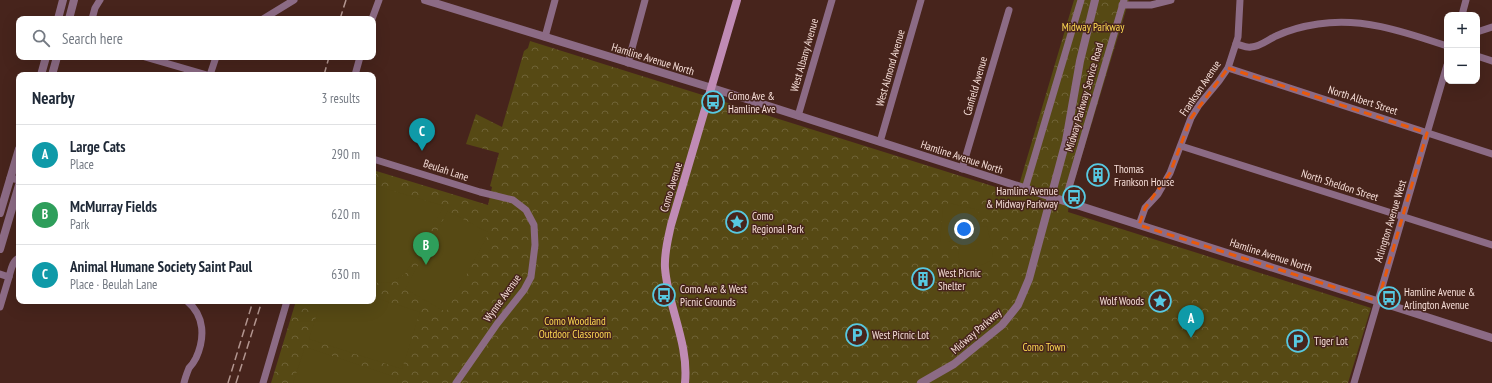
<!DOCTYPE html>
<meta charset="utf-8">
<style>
body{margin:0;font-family:"PT Sans Narrow",sans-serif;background:#f2f2f3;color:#1f2937}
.controls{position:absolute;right:12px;top:12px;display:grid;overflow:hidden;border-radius:8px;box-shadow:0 4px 16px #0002}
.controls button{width:36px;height:36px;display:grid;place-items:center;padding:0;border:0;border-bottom:1px solid #e0e1e3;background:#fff;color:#1f2937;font:20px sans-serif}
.you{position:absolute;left:964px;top:229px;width:14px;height:14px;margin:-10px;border:3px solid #fff;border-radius:50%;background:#1a73e8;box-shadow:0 0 0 6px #1a73e833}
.badge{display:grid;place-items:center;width:26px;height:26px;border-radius:50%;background:#b45309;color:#fff;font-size:13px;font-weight:700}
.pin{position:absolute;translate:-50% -33px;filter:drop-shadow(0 1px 2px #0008)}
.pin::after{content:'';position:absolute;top:21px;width:14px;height:12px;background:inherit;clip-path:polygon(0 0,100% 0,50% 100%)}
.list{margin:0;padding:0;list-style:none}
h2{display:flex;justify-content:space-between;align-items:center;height:52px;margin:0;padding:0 16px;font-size:17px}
h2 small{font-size:13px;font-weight:400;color:#747a83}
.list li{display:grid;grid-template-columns:26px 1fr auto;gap:12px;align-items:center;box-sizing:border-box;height:60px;padding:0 16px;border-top:1px solid #e0e1e3}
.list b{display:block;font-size:15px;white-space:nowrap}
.list p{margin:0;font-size:13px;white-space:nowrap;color:#747a83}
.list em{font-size:13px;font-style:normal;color:#747a83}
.icon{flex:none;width:22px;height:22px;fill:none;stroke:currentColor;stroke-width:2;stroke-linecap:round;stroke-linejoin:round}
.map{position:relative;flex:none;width:1492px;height:383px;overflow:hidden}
.search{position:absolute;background:#fff;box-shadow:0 4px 16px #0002;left:16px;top:16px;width:360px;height:44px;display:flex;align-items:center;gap:10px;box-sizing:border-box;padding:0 14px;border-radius:8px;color:#747a83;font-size:15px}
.panel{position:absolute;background:#fff;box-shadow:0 4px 16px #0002;left:16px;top:72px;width:360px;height:232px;border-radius:8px}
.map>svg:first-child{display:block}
</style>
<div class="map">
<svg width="1492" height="383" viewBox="0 0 1492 383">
<defs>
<pattern id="forest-crowns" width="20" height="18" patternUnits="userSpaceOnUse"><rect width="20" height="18" fill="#564914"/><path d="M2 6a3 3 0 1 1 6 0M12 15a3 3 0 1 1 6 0" fill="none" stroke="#6f6336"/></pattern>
</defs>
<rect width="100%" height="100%" fill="#47241c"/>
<polygon fill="url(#forest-crowns)" points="1074,0 1129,0 1070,195 1068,212 1371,308 1348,383 271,383 296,301 373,301 373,170 488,205 492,187 490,186 499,153 466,144 476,114 502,127 524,51 528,48 530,41 1002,189 1005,192 1016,195"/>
<g fill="#564914">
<polygon points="373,185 444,206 405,274 392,282 373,283"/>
<path d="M949 203 979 210 974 225 969 232 977 227 987 226C995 262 1000 259 964 271 955 255 958 249 966 234L948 242H940L943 206Z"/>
<polygon points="448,211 489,233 446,312 405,289"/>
<polygon points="373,297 420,312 402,369 309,339 321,301 373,301"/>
<polygon points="305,347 398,378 397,383 293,383"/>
</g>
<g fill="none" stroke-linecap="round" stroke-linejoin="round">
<g stroke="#8c6b85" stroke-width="7">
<polyline points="1122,5 1151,5 1171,0"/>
<polyline points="1462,15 1466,0"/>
<polyline points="92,19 95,8 100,0"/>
<polyline points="263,19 294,0"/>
<polyline points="372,19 379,0"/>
<polyline points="1477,32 1492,27"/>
<polyline points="545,37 555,0"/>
<path d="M1236 44C1241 45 1246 48 1251 47 1260 47 1269 39 1276 36 1289 30 1304 26 1318 24 1363 17 1405 32 1447 46"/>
<polyline points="1477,56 1492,61"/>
<polyline points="145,57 207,75"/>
<polyline points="628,63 645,0"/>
<polyline points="1228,68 1492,154"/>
<polyline points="210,75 216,57"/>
<polyline points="355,75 360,57"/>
<polyline points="798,116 832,0"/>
<polyline points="880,142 921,0"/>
<polyline points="1181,146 1492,245"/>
<polyline points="373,159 480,192 513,200 526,210 534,225 535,245 531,277 524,290 497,324 456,383"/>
<polyline points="962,169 1009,10"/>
<polyline points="10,178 19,180"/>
<polyline points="1025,189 1081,0"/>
<polyline points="1065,201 1124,0"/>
<polyline points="1139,225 1145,208 1158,194 1170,173 1191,118 1199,105 1219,81 1228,68 1238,37 1240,0"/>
<path d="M0 274 9 277C11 270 12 261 19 258"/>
<polyline points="0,307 9,277"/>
<path d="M184 383C185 378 187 373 189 368 192 365 194 362 196 358 205 338 205 316 187 301"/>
<polyline points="263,383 287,301"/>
<polyline points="1354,383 1447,65"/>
</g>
<g stroke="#8c6b85" stroke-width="8">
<polyline points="425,0 712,88 1492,338"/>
<polyline points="58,19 63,0"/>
<polyline points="69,19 74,0"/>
<polyline points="41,75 46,57"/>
<polyline points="52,75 57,57"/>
<polyline points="0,213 19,149"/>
<polyline points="0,249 19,185"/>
<polyline points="921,383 954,364 1002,325 1018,305 1029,279 1066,141 1080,61 1095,0"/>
</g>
<path stroke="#c08bb5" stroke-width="8" d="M685 383C689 343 668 307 665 268 664 253 668 239 671 225L737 0"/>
<g stroke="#b39690" stroke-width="1.5" stroke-dasharray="8 4" stroke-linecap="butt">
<polyline points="340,19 346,0"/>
<polyline points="324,75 329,57"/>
<polyline points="228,383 253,301"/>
<polyline points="236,383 262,301"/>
</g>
</g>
<path fill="none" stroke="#e8590c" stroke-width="3" stroke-dasharray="8 5" stroke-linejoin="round" d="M1228 68 1427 133 1378 301 1139 225 1145 208 1170 173 1191 118Z"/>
<defs>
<g id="bus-ring" transform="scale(1.15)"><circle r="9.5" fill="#47241c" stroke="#57c9e2" stroke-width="1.5"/><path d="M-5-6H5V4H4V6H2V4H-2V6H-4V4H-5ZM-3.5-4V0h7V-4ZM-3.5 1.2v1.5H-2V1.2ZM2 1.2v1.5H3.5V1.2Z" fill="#57c9e2"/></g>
<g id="building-ring" transform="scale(1.15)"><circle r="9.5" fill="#47241c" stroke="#57c9e2" stroke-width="1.5"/><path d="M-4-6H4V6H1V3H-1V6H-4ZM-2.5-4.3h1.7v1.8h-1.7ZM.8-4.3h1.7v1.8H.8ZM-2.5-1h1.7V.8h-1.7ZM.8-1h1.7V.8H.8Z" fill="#57c9e2"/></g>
<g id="sight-ring" transform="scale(1.15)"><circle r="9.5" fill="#47241c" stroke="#57c9e2" stroke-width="1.5"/><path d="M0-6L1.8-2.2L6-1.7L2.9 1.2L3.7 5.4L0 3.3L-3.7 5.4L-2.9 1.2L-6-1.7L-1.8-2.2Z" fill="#57c9e2"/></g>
<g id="parking-ring" transform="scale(1.15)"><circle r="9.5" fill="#47241c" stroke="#57c9e2" stroke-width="1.5"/><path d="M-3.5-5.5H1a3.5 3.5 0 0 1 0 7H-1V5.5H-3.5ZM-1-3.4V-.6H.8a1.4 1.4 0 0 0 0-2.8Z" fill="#57c9e2"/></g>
</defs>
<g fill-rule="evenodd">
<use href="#bus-ring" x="713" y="102"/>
<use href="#building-ring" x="1098" y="175"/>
<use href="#bus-ring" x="1074" y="197"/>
<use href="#sight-ring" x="737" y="222"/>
<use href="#building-ring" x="923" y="279"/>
<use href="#bus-ring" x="664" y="295"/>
<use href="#bus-ring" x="1389" y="298"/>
<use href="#sight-ring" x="1160" y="301"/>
<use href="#parking-ring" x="857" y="335"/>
<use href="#parking-ring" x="1298" y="341"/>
</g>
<g text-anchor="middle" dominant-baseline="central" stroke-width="3" stroke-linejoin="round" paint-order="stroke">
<g font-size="11" fill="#feda52" stroke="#47241c">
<text x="1093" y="27">Midway Parkway</text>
<text x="575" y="321">Como Woodland<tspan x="575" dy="13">Outdoor Classroom</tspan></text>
<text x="1044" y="347">Como Town</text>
</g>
<g font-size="11" fill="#f7dfd9" stroke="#47241c">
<text transform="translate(804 55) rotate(-74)">West Albany Avenue</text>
<text transform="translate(653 59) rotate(17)">Hamline Avenue North</text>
<text transform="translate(890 68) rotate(-74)">West Almond Avenue</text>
<text transform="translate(975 86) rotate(-74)">Canfield Avenue</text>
<text transform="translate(1200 88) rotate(-56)">Frankson Avenue</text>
<text transform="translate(1084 97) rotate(-74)">Midway Parkway Service Road</text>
<text transform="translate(1363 100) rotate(18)">North Albert Street</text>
<text transform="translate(962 157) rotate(18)">Hamline Avenue North</text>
<text transform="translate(446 170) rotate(18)">Beulah Lane</text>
<text transform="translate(1340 185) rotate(18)">North Sheldon Street</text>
<text transform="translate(671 187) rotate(-73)">Como Avenue</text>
<text transform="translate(1390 221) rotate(-73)">Arlington Avenue West</text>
<text transform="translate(1271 255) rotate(18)">Hamline Avenue North</text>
<text transform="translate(502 298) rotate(-54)">Wynne Avenue</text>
<text transform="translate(976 331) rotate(-41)">Midway Parkway</text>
</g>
<g font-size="11" fill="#f7dfd9" stroke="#47241c" text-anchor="start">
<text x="728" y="96">Como Ave &amp;<tspan x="728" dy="13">Hamline Ave</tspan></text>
<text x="1114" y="169">Thomas<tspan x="1114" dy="13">Frankson House</tspan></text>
<text x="1058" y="191" text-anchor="end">Hamline Avenue<tspan x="1058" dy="13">&amp; Midway Parkway</tspan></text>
<text x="752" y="216">Como<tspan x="752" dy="13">Regional Park</tspan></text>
<text x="938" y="273">West Picnic<tspan x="938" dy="13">Shelter</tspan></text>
<text x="680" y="289">Como Ave &amp; West<tspan x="680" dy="13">Picnic Grounds</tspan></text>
<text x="1404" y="292">Hamline Avenue &amp;<tspan x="1404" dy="13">Arlington Avenue</tspan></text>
<text x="1144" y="301" text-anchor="end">Wolf Woods</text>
<text x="872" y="335">West Picnic Lot</text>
<text x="1314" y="341">Tiger Lot</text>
</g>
</g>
</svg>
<div class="controls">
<button>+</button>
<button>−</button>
</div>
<div class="you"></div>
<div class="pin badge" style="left:1191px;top:338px;background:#0f9aa8">A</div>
<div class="pin badge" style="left:426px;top:265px;background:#2e9e5b">B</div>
<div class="pin badge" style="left:422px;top:151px;background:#0f9aa8">C</div>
<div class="search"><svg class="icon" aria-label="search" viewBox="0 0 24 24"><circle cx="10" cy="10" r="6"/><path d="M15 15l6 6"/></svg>Search here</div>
<section class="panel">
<h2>Nearby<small>3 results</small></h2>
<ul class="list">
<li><span class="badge" style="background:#0f9aa8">A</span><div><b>Large Cats</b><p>Place</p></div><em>290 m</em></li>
<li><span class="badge" style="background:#2e9e5b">B</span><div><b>McMurray Fields</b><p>Park</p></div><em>620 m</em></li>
<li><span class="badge" style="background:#0f9aa8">C</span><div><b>Animal Humane Society Saint Paul</b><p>Place · Beulah Lane</p></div><em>630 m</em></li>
</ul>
</section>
</div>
